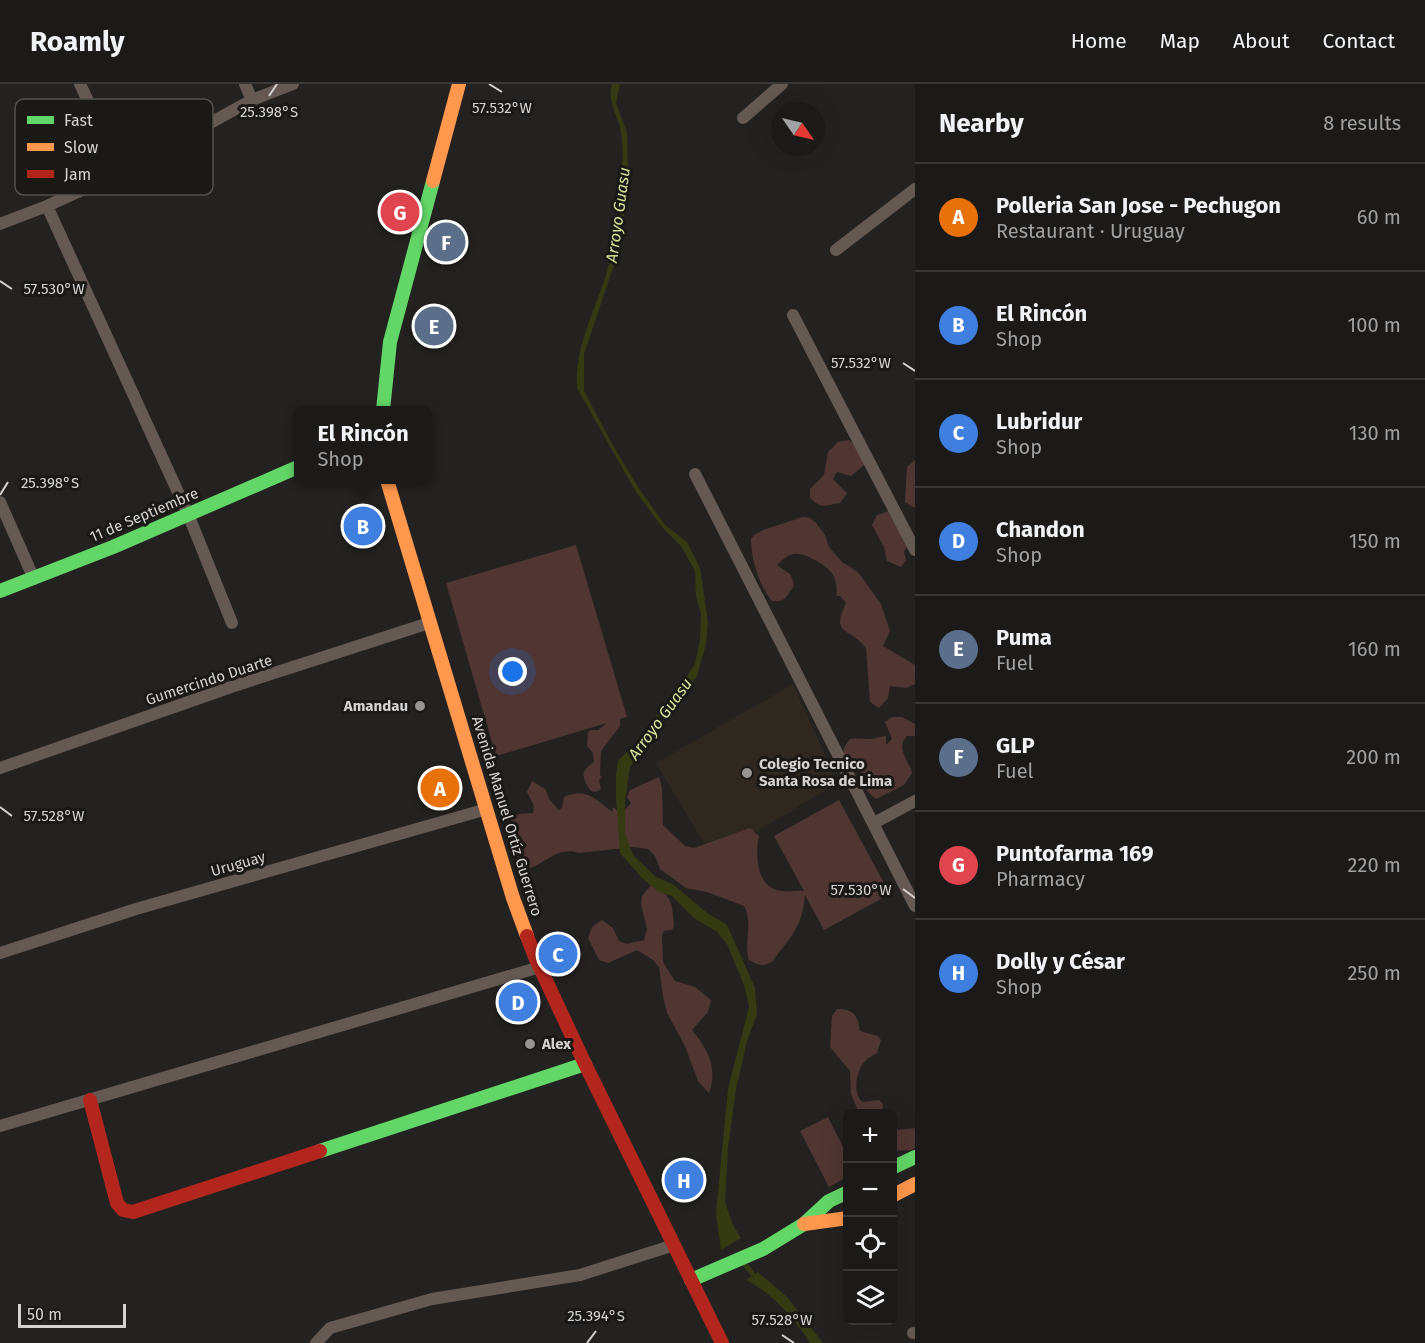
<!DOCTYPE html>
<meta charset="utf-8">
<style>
body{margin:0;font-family:"Fira Sans",sans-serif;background:#282725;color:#f1f3f6}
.controls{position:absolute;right:18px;bottom:18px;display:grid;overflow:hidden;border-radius:9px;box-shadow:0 6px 24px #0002}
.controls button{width:54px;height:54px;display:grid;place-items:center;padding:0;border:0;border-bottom:2px solid #393837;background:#1b1a18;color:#f1f3f6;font:30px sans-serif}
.compass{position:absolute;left:771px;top:18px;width:54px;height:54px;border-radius:50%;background:#1b1a18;box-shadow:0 6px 24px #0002;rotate:124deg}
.scale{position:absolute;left:18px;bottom:15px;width:108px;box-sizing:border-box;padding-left:6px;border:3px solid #d4d3d1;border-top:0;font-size:16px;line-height:21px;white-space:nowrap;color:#d4d3d1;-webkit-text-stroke:4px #1b1916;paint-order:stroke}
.you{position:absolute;left:513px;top:588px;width:21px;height:21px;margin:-15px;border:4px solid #fff;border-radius:50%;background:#1a73e8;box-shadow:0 0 0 9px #1a73e833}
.badge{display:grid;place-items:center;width:39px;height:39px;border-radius:50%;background:#969593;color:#fff;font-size:20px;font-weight:700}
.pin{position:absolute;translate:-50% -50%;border:3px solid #fff;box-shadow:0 2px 6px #0006}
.popup{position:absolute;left:294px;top:322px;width:138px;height:78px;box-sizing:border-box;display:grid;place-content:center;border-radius:9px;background:#1b1a18;filter:drop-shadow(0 2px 4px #0005);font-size:20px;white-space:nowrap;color:#a0a1a2}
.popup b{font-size:22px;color:#f1f3f6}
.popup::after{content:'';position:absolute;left:50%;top:100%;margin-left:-12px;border:12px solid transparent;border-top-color:#1b1a18}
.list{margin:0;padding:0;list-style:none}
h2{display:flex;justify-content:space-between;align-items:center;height:78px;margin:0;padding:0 24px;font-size:26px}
h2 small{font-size:20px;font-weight:400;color:#a0a1a2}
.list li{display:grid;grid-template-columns:39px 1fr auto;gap:18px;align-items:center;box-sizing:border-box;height:108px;padding:0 24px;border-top:2px solid #393837}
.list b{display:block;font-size:22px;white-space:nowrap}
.list p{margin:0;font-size:20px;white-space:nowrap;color:#a0a1a2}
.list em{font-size:20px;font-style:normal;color:#a0a1a2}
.icon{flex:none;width:33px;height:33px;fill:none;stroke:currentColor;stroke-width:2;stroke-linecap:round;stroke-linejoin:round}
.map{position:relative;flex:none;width:915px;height:1259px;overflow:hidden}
header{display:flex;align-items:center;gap:36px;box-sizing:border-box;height:84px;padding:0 30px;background:#1b1a18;border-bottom:2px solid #393837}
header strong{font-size:28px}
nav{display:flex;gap:33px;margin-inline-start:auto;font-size:21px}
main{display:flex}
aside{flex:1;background:#1b1a18}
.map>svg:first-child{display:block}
</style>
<header>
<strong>Roamly</strong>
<nav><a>Home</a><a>Map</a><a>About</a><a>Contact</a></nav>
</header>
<main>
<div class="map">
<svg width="915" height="1259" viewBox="0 0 915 1259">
<rect width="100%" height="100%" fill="#242220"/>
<polygon fill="#2e2821" points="793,600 838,699 713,774 656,679"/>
<g fill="#4f3633">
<path d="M849 356C856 361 863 372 864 381L851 392 837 388 833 395 847 409 840 419C825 421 823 426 810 414V405L824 391 828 368 838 358Z"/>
<polygon points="915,376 915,424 905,418 907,383"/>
<polygon points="892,426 909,459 904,468 906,476 901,483 887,477 884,463 872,441 877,431"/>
<path d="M803 433 810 434 816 439 825 451 829 463 842 478 858 488 881 520 890 547 883 562 915 581V600L906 604 890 602 888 614 879 624 870 618 866 564C850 543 830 552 846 519L840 512H836C838 506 836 495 832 489 824 480 805 468 793 470 786 472 782 476 777 481L791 491 794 502C786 513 786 518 772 517 759 502 751 475 751 455L754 451 763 446Z"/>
<path d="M576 461 627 633 620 635V642L601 667 600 691 602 693 599 696 601 705 596 708 591 707C582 694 579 687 594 678L593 669 587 662 588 648 590 646H598L607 639 496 672 446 499Z"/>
<path d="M892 633H902L915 640V652H907C895 664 909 677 912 689L904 701 876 715C866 708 862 700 862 689 846 678 835 674 850 655 857 654 863 655 871 655 876 655 880 652 886 652V661L892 655 885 638Z"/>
<path d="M659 693 662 704 663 741 685 762 694 764 750 744 759 752C755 768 756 801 777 806 786 809 796 806 804 807L774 752 839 716 890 810 824 846 805 811C802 845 791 851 773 877 763 884 759 881 749 876 743 858 754 839 744 822L707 808 686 804 660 785 655 772 648 765 633 763 579 769C560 762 547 777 531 784 509 773 509 758 511 735L519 730 533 729 534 722 527 708 532 697 546 706 549 715 559 726 562 724 564 713C585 703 596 715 612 728L613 723 619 728 626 725 631 719 627 713 630 706Z"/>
<path d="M652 800C673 813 672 819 674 842L672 846 664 847 662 851 663 878 675 897 695 903 711 916 708 928 692 946C708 966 718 984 709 1009L698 997 685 962 667 929 663 912 659 883 653 876 637 866 608 879 599 876 588 854 592 843 602 836 613 844 619 857 627 860 644 856 647 845 641 820 642 812Z"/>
<path d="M837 925C853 925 858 931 860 947L878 952 881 956 877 969C873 971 868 974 865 977 856 986 852 1011 863 1018L879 1016 883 1020 882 1029H859L851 1010 850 987 830 963 832 932Z"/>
<polygon points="828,1033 847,1071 847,1093 829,1103 800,1047"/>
<polygon points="892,1042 899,1046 915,1044 915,1064 911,1066 893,1067"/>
</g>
<g fill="#343a11">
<path d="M612 0H620L616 19 627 49 628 84 622 153 615 178 584 270V307L612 360 640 406 665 441 687 458 700 484 708 538 706 560 697 592 630 683 625 717V746L627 756 634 772 656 793 674 801 707 829 727 841 755 904 757 930 747 957 736 1005 728 1063 725 1118 733 1141 741 1154 721 1166 716 1129 728 1005 749 923 744 901 727 860 717 848 694 834 672 812 659 808 643 795 620 769 616 714V690L618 677 647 648 661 624 680 602 695 580 700 556 701 530 696 512 695 487 681 462 663 444 636 408 577 304C574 259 600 219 610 176 615 154 618 130 620 108 622 89 624 68 621 48 618 31 607 18 612 0Z"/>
<path d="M758 1188 787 1213 823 1259H810C793 1233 773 1210 746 1196Z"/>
</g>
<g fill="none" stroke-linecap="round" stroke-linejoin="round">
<polyline stroke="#343a11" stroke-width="4.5" points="742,1177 756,1194"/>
<g stroke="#655953" stroke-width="12">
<polyline points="80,0 121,88"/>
<polyline points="245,0 252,16"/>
<polyline points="743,34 782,0"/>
<polyline points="47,122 188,430 232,539"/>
<polyline points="0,140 47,122 121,88 252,16 293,0"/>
<polyline points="836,166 915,105"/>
<polyline points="793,231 915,466"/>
<polyline points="695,390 915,822"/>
<polyline points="0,418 34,495"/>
<polyline points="0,684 234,602 429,539"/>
<polyline points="874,739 915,717"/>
<polyline points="0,869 136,825 487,725"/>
<polyline points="0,1042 540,883"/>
<polyline points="913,1249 915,1249"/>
<polyline points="316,1259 330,1244 432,1215 580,1191 674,1161"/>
</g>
<g stroke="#63d668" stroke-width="14">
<polyline points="383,326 390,258 433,97"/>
<polyline points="0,507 113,463 298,383"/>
<polyline points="320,1067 585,980"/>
<polyline points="892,1084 915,1073"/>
<polyline points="691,1196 763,1165 804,1140 829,1117 848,1108"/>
</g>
<g stroke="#ff974d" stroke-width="14">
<polyline points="433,97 459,0"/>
<polyline points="387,396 513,814 527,852"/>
<polyline points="892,1112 915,1100"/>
<polyline points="804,1140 848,1134"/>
</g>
<g stroke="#b3261e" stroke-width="14">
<polyline points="527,852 535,873 585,980 722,1259"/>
<polyline points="90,1016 117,1119 123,1126 133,1128 320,1067"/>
</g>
</g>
<path fill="none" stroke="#d4d3d1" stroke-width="2" d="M489 0 502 8M269 12 277 0M0 197 12 205M903 279 915 287M0 411 8 398M0 723 12 732M903 805 915 814M782 1251 794 1259M587 1259 596 1247"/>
<g fill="#969593" stroke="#1b1916" stroke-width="2">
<circle cx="420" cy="622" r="6"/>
<circle cx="747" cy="689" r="6"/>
<circle cx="530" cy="960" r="6"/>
</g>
<g text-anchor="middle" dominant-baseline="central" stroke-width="6" stroke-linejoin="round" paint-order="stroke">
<g font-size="15" fill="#d4d3d1" stroke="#1b1916">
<text transform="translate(144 431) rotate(-23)">11 de Septiembre</text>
<text transform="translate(209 596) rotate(-18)">Gumercindo Duarte</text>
<text transform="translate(507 732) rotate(73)">Avenida Manuel Ortíz Guerrero</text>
<text transform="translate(238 780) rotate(-16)">Uruguay</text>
</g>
<g font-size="15" font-weight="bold" fill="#d4d3d1" stroke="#1b1916" text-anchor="start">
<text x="408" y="622" text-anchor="end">Amandau</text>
<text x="759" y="680">Colegio Tecnico<tspan x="759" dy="17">Santa Rosa de Lima</tspan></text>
<text x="542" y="960">Alex</text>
</g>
<g font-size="16" font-style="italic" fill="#d6e39a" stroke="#1b1916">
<text transform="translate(618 131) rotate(-82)">Arroyo Guasu</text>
<text transform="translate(660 635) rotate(-54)">Arroyo Guasu</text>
</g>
</g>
<rect x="15" y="15" width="198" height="96" rx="9" fill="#1b1916" stroke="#52514e" stroke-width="1.5"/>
<rect x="27" y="32" width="27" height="8" fill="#63d668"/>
<rect x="27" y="59" width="27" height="8" fill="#ff974d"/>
<rect x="27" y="86" width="27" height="8" fill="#b3261e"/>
<g font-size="16" fill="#d4d3d1">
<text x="64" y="42">Fast</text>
<text x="64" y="69">Slow</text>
<text x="64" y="96">Jam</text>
</g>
<g font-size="15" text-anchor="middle" fill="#d4d3d1" stroke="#1b1916" stroke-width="6" stroke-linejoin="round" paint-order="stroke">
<text x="502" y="29">57.532°W</text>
<text x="269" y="33">25.398°S</text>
<text x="54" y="210">57.530°W</text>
<text x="861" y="284">57.532°W</text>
<text x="50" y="404">25.398°S</text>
<text x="54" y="737">57.528°W</text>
<text x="861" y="811">57.530°W</text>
<text x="596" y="1237">25.394°S</text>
<text x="782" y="1241">57.528°W</text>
</g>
</svg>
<div class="controls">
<button>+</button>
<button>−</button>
<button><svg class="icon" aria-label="locate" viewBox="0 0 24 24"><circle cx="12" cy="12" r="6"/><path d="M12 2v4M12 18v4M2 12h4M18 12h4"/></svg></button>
<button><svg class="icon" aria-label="layers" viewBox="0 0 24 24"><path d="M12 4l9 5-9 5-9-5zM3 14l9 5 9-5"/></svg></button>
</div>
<svg class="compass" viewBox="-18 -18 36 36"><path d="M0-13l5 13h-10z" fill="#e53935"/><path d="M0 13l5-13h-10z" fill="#a0a1a2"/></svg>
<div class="scale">50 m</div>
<div class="you"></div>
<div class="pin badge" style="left:440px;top:704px;background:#e8710a">A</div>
<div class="pin badge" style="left:363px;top:442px;background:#3f7fe0">B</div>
<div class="popup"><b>El Rincón</b>Shop</div>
<div class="pin badge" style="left:558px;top:870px;background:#3f7fe0">C</div>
<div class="pin badge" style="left:518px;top:918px;background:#3f7fe0">D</div>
<div class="pin badge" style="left:434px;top:242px;background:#5c6f8a">E</div>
<div class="pin badge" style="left:446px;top:158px;background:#5c6f8a">F</div>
<div class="pin badge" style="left:400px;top:128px;background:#e0444e">G</div>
<div class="pin badge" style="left:684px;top:1096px;background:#3f7fe0">H</div>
</div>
<aside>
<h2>Nearby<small>8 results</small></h2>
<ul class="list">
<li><span class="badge" style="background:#e8710a">A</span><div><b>Polleria San Jose - Pechugon</b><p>Restaurant · Uruguay</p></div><em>60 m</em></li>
<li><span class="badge" style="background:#3f7fe0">B</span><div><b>El Rincón</b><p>Shop</p></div><em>100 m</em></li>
<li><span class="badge" style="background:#3f7fe0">C</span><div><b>Lubridur</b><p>Shop</p></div><em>130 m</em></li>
<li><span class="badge" style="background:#3f7fe0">D</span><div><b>Chandon</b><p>Shop</p></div><em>150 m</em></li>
<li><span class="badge" style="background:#5c6f8a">E</span><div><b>Puma</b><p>Fuel</p></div><em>160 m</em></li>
<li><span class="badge" style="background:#5c6f8a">F</span><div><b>GLP</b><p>Fuel</p></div><em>200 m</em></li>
<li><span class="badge" style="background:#e0444e">G</span><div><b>Puntofarma 169</b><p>Pharmacy</p></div><em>220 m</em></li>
<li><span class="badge" style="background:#3f7fe0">H</span><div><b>Dolly y César</b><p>Shop</p></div><em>250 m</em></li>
</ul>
</aside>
</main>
